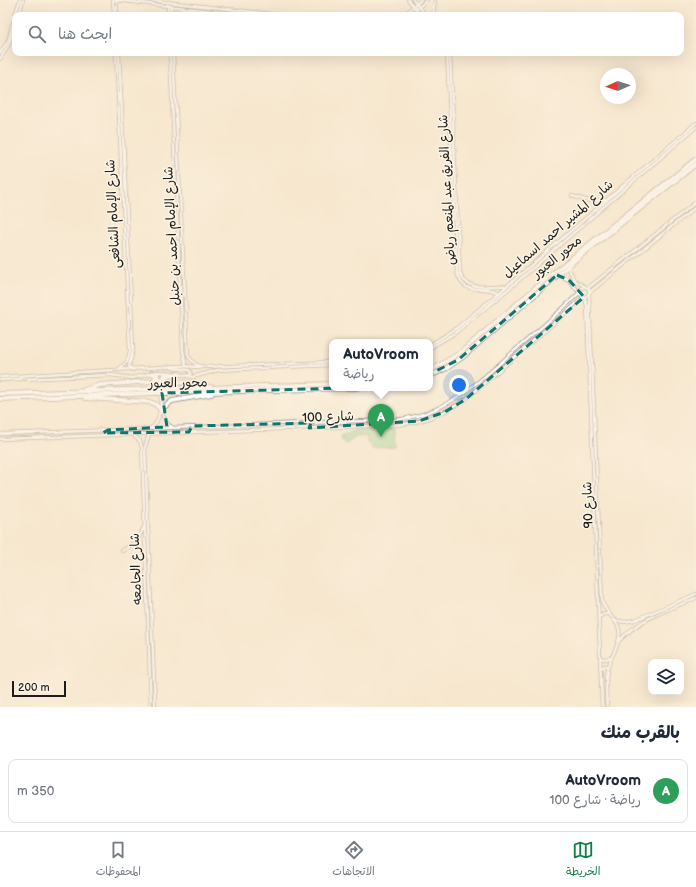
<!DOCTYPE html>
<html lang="ar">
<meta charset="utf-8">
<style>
body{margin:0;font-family:"Balsamiq Sans","Playpen Sans Arabic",sans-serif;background:#f2f2f3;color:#1f2937;direction:rtl}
.controls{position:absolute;right:12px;bottom:12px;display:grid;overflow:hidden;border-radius:8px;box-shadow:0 4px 16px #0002}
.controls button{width:36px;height:36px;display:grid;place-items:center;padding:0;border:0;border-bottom:1px solid #e0e1e3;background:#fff;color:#1f2937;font:20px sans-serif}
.compass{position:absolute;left:600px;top:68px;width:36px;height:36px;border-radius:50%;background:#fff;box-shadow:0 4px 16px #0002;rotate:267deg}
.scale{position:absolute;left:12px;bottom:10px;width:54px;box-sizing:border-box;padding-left:4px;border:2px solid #1c1c1c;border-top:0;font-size:11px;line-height:14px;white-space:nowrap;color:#1c1c1c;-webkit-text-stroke:3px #fcf5e5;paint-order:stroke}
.you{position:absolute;left:459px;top:385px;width:14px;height:14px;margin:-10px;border:3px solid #fff;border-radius:50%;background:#1a73e8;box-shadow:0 0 0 6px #1a73e833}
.badge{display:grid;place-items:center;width:26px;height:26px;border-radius:50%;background:#0b8043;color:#fff;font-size:13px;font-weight:700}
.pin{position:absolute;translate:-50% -33px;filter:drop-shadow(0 1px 2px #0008)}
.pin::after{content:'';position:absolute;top:21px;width:14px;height:12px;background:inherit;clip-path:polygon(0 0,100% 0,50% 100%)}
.popup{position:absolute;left:329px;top:339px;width:104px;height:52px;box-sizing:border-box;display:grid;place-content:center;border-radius:8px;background:#fff;filter:drop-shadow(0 1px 3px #0005);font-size:13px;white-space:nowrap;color:#747a83}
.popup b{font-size:15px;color:#1f2937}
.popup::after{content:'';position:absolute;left:50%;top:100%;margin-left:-8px;border:8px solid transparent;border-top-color:#fff}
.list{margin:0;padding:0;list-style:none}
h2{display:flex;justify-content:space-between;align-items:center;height:52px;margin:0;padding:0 16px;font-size:17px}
h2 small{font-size:13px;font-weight:400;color:#747a83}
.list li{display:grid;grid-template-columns:26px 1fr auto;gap:12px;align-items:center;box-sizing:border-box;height:64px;margin:0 8px 8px;padding:0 8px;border:1px solid #e0e1e3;border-radius:8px}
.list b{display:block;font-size:15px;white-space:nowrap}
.list p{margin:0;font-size:13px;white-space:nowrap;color:#747a83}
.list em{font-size:13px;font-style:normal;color:#747a83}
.icon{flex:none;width:22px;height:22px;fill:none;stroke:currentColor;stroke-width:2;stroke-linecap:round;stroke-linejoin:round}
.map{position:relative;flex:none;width:696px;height:707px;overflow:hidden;direction:ltr}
.search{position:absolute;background:#fff;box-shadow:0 4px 16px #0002;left:12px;right:12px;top:12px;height:44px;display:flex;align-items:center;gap:10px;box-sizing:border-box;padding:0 14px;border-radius:8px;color:#747a83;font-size:15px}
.sheet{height:124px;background:#fff}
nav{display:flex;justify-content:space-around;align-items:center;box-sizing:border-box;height:56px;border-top:1px solid #e0e1e3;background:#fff;font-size:11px;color:#747a83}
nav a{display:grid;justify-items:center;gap:2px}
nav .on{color:#0b8043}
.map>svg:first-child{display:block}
</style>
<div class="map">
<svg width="696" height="707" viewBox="0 0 696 707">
<rect width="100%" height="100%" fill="#fcf5e5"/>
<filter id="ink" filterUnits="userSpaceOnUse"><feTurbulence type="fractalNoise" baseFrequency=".025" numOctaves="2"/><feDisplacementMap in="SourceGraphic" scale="8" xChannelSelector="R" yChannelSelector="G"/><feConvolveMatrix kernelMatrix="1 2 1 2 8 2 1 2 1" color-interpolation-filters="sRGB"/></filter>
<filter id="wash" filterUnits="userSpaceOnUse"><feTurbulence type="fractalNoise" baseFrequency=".012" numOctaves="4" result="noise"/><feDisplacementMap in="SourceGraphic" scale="16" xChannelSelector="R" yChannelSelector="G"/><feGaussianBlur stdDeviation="0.9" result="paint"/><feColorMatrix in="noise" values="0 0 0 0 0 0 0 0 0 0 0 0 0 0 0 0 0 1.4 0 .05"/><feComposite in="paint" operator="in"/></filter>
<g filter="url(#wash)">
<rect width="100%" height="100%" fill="#f7e7cf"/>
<polygon fill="#8dd28c" stroke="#547754" points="391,427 394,429 395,447 371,448 372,445 367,442 367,436 356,437 346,444 341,440 342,436 359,429"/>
</g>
<g filter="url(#ink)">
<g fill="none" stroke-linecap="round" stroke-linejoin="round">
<g stroke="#8a8276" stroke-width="4">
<g id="tertiary">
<polyline points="113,0 114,15"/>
<polyline points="115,0 248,15"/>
<polyline points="117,0 117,15"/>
<polyline points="148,0 281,15"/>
<polyline points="408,0 421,15"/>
<polyline points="413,0 426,15"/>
<polyline points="168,5 168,15"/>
<polyline points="171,6 171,15"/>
<polyline points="15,15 20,0"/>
<polyline points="19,15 23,0"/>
<polyline points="404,15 421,0"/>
<polyline points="410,15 427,0"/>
<polyline points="433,15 435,0"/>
<polyline points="0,53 8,41 15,16"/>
<polyline points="116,53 130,351 127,362 118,370"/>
<polyline points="119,53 132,322 133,351 129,366 133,370"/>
<polyline points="170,53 183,351 186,366"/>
<polyline points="173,53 188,356 196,365 205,367 332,362"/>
<path d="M447 53 457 272C464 299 483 283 499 293"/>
<path d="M450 53 460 273C467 294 491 284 507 286"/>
<polyline points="0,59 8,46 15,27"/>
<polyline points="572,196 589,201 605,200"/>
<polyline points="568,267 574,280 589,289 589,294 585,297 582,296 579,293 580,289 584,287"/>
<polyline points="558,275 569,280 579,292"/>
<polyline points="588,288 696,202"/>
<polyline points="590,292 696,207"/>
<path d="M589 294 602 600C604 612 616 618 619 629 622 642 610 657 607 670 605 682 606 695 607 707"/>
<polyline points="585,297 587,307 602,707"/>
<polyline points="430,345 454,330 499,293 696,123"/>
<polyline points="430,348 455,333 511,287 696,127"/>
<polyline points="172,368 189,370 191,374 187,376"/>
<path d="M167 373 164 375 162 379C162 393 157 420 172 427"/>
<polyline points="178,374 193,377 218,370 332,365"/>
<polyline points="0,377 179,366 199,367"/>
<polyline points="0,380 111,375 132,378 157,372 173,373"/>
<path d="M151 428C164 420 162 386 157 372"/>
<path d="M0 434 392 420C445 416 475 385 513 352 536 332 558 314 579 293"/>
<polyline points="149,434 145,447 155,707"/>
<polyline points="133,435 140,441 142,448 151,707"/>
<path d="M0 439 396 425C421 423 446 413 466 399L584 297"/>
<polyline points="122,551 137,541 144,527"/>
<polyline points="599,617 604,614 608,614"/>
<polyline points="615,620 624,622 635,620 696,594"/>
<path d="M618 642C640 618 666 611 696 598"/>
<polyline points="600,658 606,659 611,657"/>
<polyline points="600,669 604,666 608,666"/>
</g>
</g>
<g stroke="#8a8276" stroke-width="5.5">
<g id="trunk">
<polyline points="430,371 460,353 547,278 696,159"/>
<polyline points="179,374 167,375 165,380 168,382 195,383 210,387"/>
<polyline points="430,376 447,368 464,356 574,261 696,164"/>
<polyline points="168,389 332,384"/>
<polyline points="84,390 100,385 153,381 157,376 152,373"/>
<polyline points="168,393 357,388"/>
<polyline points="0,394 155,389"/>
<polyline points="85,398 150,402 155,404 160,409"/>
<polyline points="0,399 156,393"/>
<polyline points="162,409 172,401 212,394"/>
</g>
</g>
<use href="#tertiary" stroke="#fff" stroke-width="2.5"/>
<use href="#trunk" stroke="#fff" stroke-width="4"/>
<g stroke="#8a8276" stroke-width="5.5" stroke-linecap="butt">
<g id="trunk-bridge">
<polyline points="155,389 168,389"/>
<polyline points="156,393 168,393"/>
</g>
</g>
<use href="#trunk-bridge" stroke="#fff" stroke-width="4"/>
</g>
</g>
<path d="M0 0H696V707H0ZM557 275 569 280 584 297 466 399 445 412 419 421 309 428 311 423 192 426 189 432 103 433 108 430 167 427 162 393 380 387 414 382 458 360Z" fill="#f7e7cf" fill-opacity=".55" fill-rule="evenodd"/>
<path fill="none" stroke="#0f766e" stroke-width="3" stroke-dasharray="8 5" stroke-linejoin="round" d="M557 275 569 280 584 297 466 399 445 412 419 421 309 428 311 423 192 426 189 432 103 433 108 430 167 427 162 393 380 387 414 382 458 360Z"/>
<g text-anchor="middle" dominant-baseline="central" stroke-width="3" stroke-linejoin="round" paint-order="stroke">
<g font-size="13" fill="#1c1c1c" stroke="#fcf5e5">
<text transform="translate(447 190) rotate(-93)">شارع الفريق عبد المنعم رياض</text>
<text transform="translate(113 214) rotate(-93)">شارع الإمام الشافعى</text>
<text transform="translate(558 229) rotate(-41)">شارع المشير احمد اسماعيل</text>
<text transform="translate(172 236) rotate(-93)">شارع الإمام احمد بن حنبل</text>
<text transform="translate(557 257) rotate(-39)">محور العبور</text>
<text transform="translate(178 383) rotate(-1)">محور العبور</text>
<text transform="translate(328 417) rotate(-2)">شارع 100</text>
<text transform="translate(588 505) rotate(-92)">شارع 90</text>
<text transform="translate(136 569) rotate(-92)">شارع الجامعه</text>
</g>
</g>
</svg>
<div class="controls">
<button><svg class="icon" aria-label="layers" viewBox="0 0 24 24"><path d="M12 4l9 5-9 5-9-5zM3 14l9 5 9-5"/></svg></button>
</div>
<svg class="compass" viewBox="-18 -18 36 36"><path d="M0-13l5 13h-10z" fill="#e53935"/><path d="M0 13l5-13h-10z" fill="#747a83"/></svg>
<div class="scale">200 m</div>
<div class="you"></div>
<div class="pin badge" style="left:381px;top:437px;background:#2e9e5b">A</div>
<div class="popup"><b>AutoVroom</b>رياضة</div>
<div class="search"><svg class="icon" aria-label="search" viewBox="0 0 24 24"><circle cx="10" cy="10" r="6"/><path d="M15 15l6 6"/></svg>ابحث هنا</div>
</div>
<section class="sheet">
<h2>بالقرب منك<small></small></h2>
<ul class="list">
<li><span class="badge" style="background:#2e9e5b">A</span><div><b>AutoVroom</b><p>رياضة · شارع 100</p></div><em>350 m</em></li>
</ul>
</section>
<nav>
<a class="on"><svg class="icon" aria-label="map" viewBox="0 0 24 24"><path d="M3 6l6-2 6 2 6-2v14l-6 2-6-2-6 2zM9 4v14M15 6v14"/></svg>الخريطة</a>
<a><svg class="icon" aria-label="directions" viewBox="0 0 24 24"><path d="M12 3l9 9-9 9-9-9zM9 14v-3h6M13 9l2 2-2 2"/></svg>الاتجاهات</a>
<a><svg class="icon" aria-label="saved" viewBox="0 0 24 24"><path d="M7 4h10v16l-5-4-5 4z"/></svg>المحفوظات</a>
</nav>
